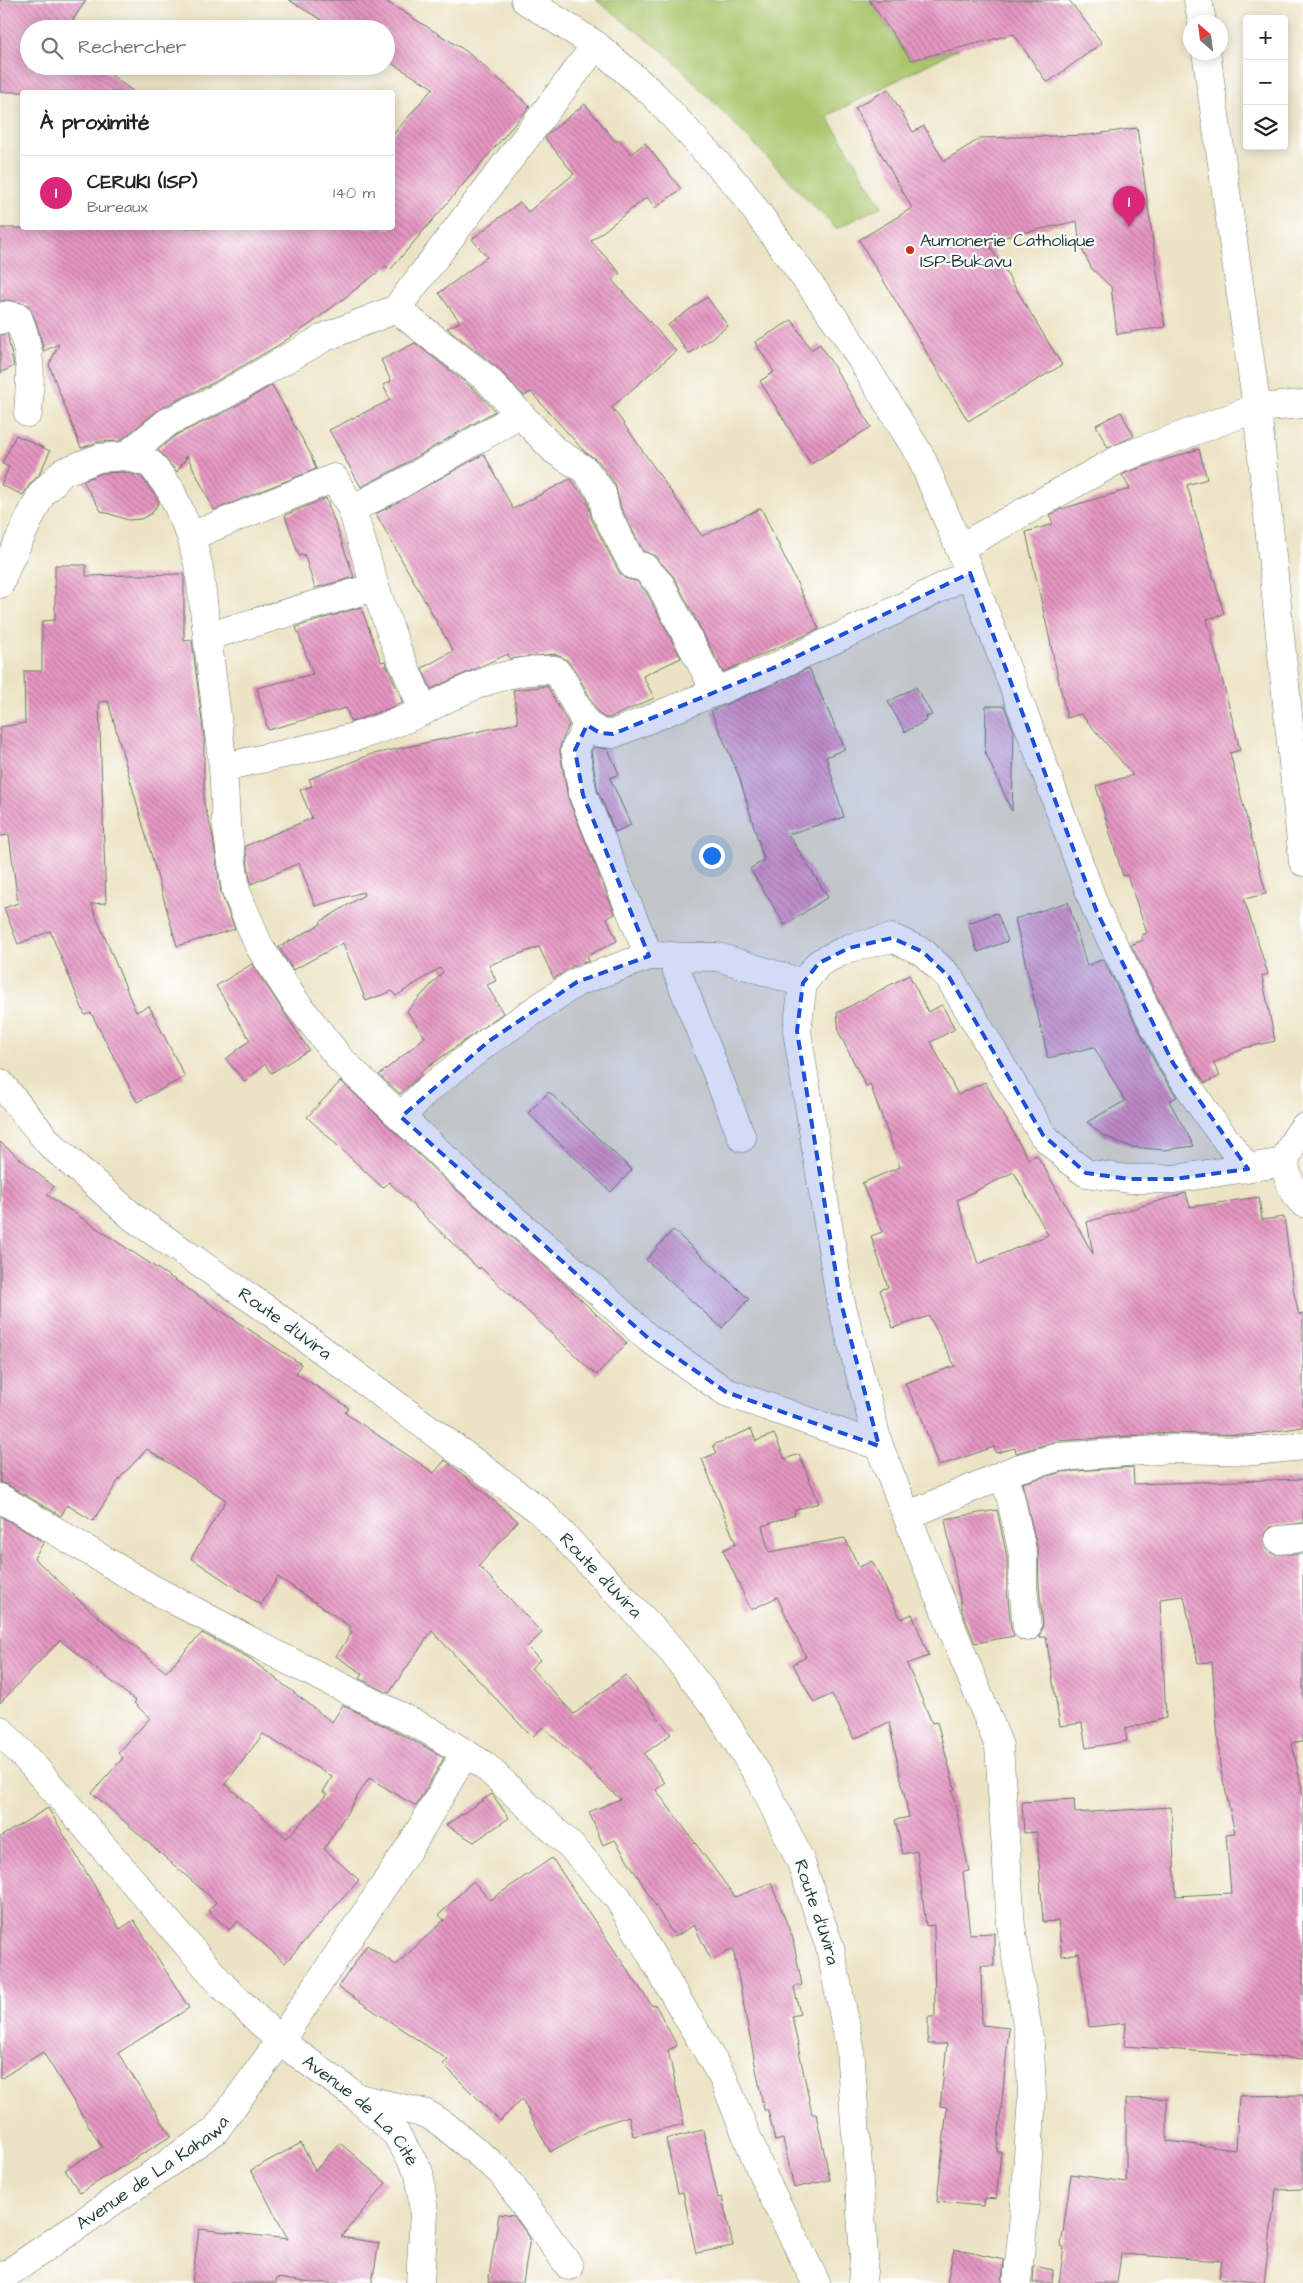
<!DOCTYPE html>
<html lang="fr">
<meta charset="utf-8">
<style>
body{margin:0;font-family:"Architects Daughter",sans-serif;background:#f2f2f2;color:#222}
.controls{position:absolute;right:15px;top:15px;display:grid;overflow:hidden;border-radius:5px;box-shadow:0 2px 12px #0003}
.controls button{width:45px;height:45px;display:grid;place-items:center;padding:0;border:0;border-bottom:1px solid #e0e0e0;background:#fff;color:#222;font:25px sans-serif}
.compass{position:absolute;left:1183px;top:15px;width:45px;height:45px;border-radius:50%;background:#fff;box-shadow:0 2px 12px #0003;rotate:332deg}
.you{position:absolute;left:711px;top:855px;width:18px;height:18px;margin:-12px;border:4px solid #fff;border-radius:50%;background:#1a73e8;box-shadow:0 0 0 8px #1a73e833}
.badge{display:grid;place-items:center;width:32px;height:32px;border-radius:50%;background:#db2777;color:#fff;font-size:16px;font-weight:700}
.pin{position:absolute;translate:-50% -41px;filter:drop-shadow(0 1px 2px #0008)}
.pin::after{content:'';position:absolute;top:26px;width:18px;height:15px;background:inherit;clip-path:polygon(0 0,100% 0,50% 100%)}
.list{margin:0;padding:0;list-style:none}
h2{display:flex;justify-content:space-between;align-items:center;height:65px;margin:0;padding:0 20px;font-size:21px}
h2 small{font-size:16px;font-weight:400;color:#767676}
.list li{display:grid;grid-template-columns:32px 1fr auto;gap:15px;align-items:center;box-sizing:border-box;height:75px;padding:0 20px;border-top:1px solid #e0e0e0}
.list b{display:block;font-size:19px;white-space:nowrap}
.list p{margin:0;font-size:16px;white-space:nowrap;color:#767676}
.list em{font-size:16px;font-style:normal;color:#767676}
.icon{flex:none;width:28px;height:28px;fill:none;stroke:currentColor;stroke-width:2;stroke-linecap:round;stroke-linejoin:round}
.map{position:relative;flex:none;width:1303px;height:2283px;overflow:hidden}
.search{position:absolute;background:#fff;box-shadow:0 2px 12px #0003;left:20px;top:20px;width:375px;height:55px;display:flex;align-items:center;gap:12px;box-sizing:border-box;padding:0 18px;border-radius:28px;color:#767676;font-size:19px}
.panel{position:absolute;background:#fff;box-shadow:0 2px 12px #0003;left:20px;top:90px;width:375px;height:140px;border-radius:5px}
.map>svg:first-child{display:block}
</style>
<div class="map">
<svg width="1303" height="2283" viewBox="0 0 1303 2283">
<defs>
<pattern id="building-back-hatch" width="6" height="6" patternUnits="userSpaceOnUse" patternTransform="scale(1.25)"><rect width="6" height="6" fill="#e595c1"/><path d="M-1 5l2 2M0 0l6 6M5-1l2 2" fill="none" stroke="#b97b9e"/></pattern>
</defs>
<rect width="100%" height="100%" fill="#fff"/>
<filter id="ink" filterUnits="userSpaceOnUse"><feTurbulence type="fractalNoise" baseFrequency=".02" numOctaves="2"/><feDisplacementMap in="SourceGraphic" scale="10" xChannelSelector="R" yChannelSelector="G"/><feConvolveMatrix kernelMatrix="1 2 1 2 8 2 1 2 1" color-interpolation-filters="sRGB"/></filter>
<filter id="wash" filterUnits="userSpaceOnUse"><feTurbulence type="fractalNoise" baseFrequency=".0096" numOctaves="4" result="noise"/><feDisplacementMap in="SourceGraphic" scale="20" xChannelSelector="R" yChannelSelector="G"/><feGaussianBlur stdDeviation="1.12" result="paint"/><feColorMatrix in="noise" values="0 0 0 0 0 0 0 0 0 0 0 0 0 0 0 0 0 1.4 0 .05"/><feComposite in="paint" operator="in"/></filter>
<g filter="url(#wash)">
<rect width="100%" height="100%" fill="#ece3c4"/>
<polygon fill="#aac66d" stroke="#648250" points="596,0 869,0 911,60 960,48 827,116 882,206 836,229 670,57"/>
<g id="blocks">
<g fill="url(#building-back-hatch)" fill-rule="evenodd">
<polygon points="0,0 86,0 67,29 29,29 29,66 99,66 134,92 0,92"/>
<polygon points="289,0 384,0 466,51 530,106 390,270 386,266 309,325 277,346 215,382 161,408 120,441 98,442 81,448 49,365 59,344 44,351 37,324 28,305 10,300 0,301 0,228 392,228 392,136 433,88 386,60 386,29 336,29"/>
<polygon points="869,0 1069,0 1102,43 1047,83 1014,34 911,60"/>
<polygon points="888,89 913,132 924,126 944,161 981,138 1089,135 1137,128 1165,327 1117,334 1111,287 1092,269 1080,246 1077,221 987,241 1062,365 968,421 859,240 912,208 855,108"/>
<polygon points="585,104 616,142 619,139 631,154 645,143 681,189 655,208 647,197 591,241 620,273 612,280 676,351 612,407 702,536 761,508 819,629 723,672 674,577 655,556 643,551 621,508 615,484 598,461 584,451 531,392 524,396 497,367 447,328 460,322 439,293 487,257 472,239 520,202 528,212 574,174 545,138 550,132"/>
<polygon points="707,297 728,326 689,354 668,325"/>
<polygon points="792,320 811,350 820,344 871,427 811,464 760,381 774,372 755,342"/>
<polygon points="7,333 14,366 0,373 0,335"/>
<polygon points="415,343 476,391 495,411 394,470 361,487 329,430 390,400 383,385 391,381 381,360"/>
<polygon points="272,385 310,453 316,469 214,510 187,456 177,472 158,450 176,435 229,410"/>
<polygon points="1121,412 1134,436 1108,448 1096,425"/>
<polygon points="16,435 50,451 39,475 30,484 23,495 1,485 9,467 2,464"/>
<polygon points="1199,449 1207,479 1187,485 1224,614 1207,619 1240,750 1230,753 1266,894 1244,899 1268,974 1262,976 1275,1041 1244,1048 1213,1063 1220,1076 1205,1083 1187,1055 1131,945 1143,940 1141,935 1147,933 1127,875 1123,876 1096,786 1133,775 1081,714 1067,718 1026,532 1053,524 1050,515 1061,509 1130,489 1122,475 1128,472"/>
<polygon points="484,454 513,509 570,479 587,499 592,520 619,572 624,578 636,581 647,593 681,658 643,676 654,698 610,718 605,718 599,714 576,672 567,660 555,654 509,659 508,654 431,689 422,668 453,651 376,514"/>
<polygon points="124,472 142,477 159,502 152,513 141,519 128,520 101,511 83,481 102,473"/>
<polygon points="326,498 354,577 315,588 304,554 299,556 285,515"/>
<polygon points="55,565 86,565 86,576 184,574 184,641 192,640 204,738 204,804 212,832 221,893 235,929 177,946 108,701 99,702 106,903 91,904 136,1012 149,1006 185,1077 137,1102 91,1013 85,1015 50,931 18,944 4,908 18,903 9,835 0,836 0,727 25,723 24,671 42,671 42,621 55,620"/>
<polygon points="361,607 381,662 385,661 403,703 351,722 346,708 268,730 257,688 313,674 296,627"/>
<polygon points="809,668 845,749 826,757 844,817 788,834 828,897 785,925 750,869 764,860 739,776 711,711"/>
<polygon points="547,686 569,725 561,743 560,752 568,798 615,914 607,918 617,941 587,956 589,961 571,967 554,979 539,947 489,965 496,981 487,985 503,1013 421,1072 422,1074 400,1094 379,1075 425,1037 407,1011 443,972 440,968 396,996 392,991 366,1001 343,943 293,970 279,947 321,924 320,922 364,895 363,892 315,906 299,863 251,884 245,846 312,818 300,790 312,786 309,779 369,755 518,723 513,690"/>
<polygon points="916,687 932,715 926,717 927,720 905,732 888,702"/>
<polygon points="986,706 1004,706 1014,732 1012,811 985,752"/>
<polygon points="594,747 608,749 619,774 610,778 631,825 615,832 598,791 591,752"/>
<polygon points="1068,902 1087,966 1103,959 1159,1070 1177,1097 1169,1101 1194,1146 1164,1150 1131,1147 1104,1136 1087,1122 1125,1101 1094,1047 1048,1058 1015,919"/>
<polygon points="997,913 1008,941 978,952 968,923"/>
<polygon points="252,964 309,1050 271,1073 265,1064 245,1082 226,1059 250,1040 216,986"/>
<path d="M909 975 928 1012 942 1005 955 1029 931 1042 958 1095 985 1082 1028 1159 1037 1155 1093 1254 1087 1222 1186 1193 1190 1207 1259 1197 1262 1220 1284 1217 1294 1293 1299 1315 1303 1314V1427L1250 1435 1171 1433 1058 1441 1016 1453 1015 1448 996 1453 994 1447 938 1466 921 1416 905 1383 955 1366 929 1316 893 1328 880 1290 888 1287 871 1236 882 1232 862 1183 900 1167 870 1084 866 1086 839 1033 837 1013ZM1014 1172 1048 1235 978 1264 957 1200Z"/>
<polygon points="341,1081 454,1188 545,1266 627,1343 596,1375 480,1267 479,1269 389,1182 383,1188 307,1117"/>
<polygon points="549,1092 632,1170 611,1192 528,1113"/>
<polygon points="0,1142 54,1187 47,1195 301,1364 296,1373 349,1408 345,1413 434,1473 445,1460 518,1521 479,1566 542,1633 527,1647 540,1660 531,1668 574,1714 625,1675 671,1734 644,1754 665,1783 656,1790 735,1897 771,1883 793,1939 802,1985 794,1987 800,2014 792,2016 812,2114 816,2114 830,2180 794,2188 783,2139 775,2141 768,2110 764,2110 733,1949 711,1960 694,1925 675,1937 615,1840 603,1845 589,1812 620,1799 543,1727 532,1737 432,1631 389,1693 360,1679 363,1674 336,1656 352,1632 348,1630 351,1627 278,1577 261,1605 191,1558 226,1500 147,1449 120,1478 93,1521 67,1505 61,1516 8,1485 0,1482"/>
<polygon points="673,1230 749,1299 722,1328 646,1260"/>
<polygon points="751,1429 756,1441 774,1434 785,1459 799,1454 819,1503 794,1510 795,1515 762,1526 769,1552 845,1538 859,1567 872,1561 901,1619 912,1614 929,1656 907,1664 932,1723 937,1722 955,1789 952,1790 969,1871 963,1872 970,1934 994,1933 994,1966 981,1966 982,2025 1009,2028 997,2152 1001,2152 996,2199 985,2198 983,2206 937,2202 947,2107 940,2106 947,2044 928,2044 928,2017 935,2017 934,1925 926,1926 917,1851 903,1854 895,1820 909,1817 889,1722 854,1739 832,1694 814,1703 793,1664 806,1657 777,1597 751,1610 723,1550 736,1544 702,1459 717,1453 713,1445"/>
<polygon points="1133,1467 1134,1484 1303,1479 1303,1523 1271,1527 1265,1533 1263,1541 1266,1549 1273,1554 1303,1554 1303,1742 1292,1743 1303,1795 1303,2059 1124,2046 1126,2023 1089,2027 1079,1953 1062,1956 1058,1921 1043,1922 1037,1832 1024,1833 1022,1802 1074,1799 1075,1813 1171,1807 1176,1896 1231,1893 1226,1834 1235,1833 1220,1766 1212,1662 1198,1663 1184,1596 1160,1599 1166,1718 1125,1729 1127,1741 1086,1748 1082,1723 1060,1726 1046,1637 1039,1637 1043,1625 1039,1586 1038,1552 1022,1483 1062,1472"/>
<polygon points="997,1510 1007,1557 1007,1589 1011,1629 1014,1636 975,1643 962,1611 945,1519"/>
<path d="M0 1516 44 1542 34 1558 92 1612 166 1672 202 1633 249 1658 332 1722 343 1705 422 1745 444 1758 416 1806 369 1778 324 1849 359 1880 285 1963 238 1921 229 1930 208 1911 216 1902 92 1793 123 1758 118 1753 150 1718 134 1703 136 1701 60 1640 0 1703ZM263 1734 332 1777 323 1792 327 1794 287 1838 225 1784Z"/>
<polygon points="492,1794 509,1818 474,1842 446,1825"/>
<polygon points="48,1808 120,1929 134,1920 189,2008 118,2053 171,2136 80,2193 65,2170 102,2147 43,2052 0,2079 0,1837"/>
<polygon points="552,1858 652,2006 655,2004 677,2046 668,2050 684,2124 633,2136 629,2116 597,2126 550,2152 522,2099 500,2121 443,2064 448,2060 338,1987 367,1945 396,1965 444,1920 439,1915 473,1881 490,1900"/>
<polygon points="1303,2095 1303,2189 1276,2190 1264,2283 1219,2278 1222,2261 1121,2254 1117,2283 1059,2283 1064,2247 1061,2246 1071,2174 1126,2182 1126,2099 1167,2098 1167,2141 1236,2150 1239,2096"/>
<polygon points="703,2130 718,2198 722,2197 733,2246 696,2253 683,2192 678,2193 666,2139"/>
<polygon points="301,2143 315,2171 340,2143 386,2183 341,2237 379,2243 372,2283 312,2283 277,2278 276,2283 192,2283 199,2229 288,2239 251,2170"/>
<polygon points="499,2214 514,2216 530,2238 523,2283 488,2283"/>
<polygon points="954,2249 1004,2260 1002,2283 947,2283"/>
<polygon points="1034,2266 1053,2270 1052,2283 1033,2283"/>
</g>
</g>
</g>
<g filter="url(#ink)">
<use href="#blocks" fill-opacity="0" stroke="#677766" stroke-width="1"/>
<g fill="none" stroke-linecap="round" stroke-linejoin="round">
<g stroke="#677766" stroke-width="29">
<g id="street">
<polyline points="525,0 596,45 653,94 738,186 843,330 921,457 970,573 1037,748 1097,912 1173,1063 1208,1116 1248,1169"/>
<polyline points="396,309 487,379 554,450 585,470 602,493 606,513 633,565 644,567 660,584 716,692"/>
<path d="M0 320 7 315 18 317C32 352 31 377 28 413"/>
<polyline points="126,456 168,422 222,396 325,337 396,309 596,45"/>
<polyline points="352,509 401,484 519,415"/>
<polyline points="191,536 334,478 352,509 375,587"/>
<polyline points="959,548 1121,458 1257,408 1303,404"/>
<polyline points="0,584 8,563 41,495 63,472 99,458 126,456 151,464 170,489 191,536 199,568 223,767 226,820 236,891 259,946 294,1000 341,1060 401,1117 465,1177 602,1295 648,1338 726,1392 879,1446"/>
<polyline points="209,636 375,587 397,649 424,711"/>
<polyline points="587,725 575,750 583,795 649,956"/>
<path d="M223 767C269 757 316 748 361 735 382 728 406 720 425 710 465 688 508 668 555 670L562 679 587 725 600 733 613 734 771 669 876 620 970 573"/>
<polyline points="671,956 742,1138"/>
<polyline points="401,1117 426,1091 489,1041 577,982 649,956 718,957 803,983"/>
<polyline points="1002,1475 1010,1495 1023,1555 1023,1587 1027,1627"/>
<polyline points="0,1498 151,1588 287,1660 430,1731 484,1765 570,1845 618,1898 723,2078 764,2178 816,2283"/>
<polyline points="907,1516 1016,1469 1059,1457 1172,1449 1254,1451 1303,1446"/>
<polyline points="1279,1540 1303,1538"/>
<path id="s1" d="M0 1730 37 1770 223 1986 280 2041 357 2097 396 2134 419 2172 424 2212 420 2283"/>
<polyline points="358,2098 427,2114 443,2124 501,2172 569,2266"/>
<path id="s2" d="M0 2279 215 2131 280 2041 413 1842 465 1753"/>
<polyline points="1017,2283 1024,2216 1032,2097 1030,2044 1011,1926 999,1746 879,1446 840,1299 797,1031 803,983 819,963 849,948 892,938 923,952 949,977 1043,1135 1069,1160 1086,1173 1129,1179 1174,1179 1285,1162"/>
</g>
</g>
<g stroke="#677766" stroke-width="29">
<g id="secondary">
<polyline points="1198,0 1202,22"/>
<polyline points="1206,52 1257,408 1303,862"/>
<path d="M1303 1128C1296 1137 1289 1148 1286 1160 1283 1171 1295 1196 1303 1203"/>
</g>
</g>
<g stroke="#677766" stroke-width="29">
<g id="primary">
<path id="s3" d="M0 1083 50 1144 134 1218 272 1313 539 1510 664 1641 718 1711 761 1780 800 1860 830 1948 850 2047 864 2258 862 2283"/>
</g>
</g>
<use href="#street" stroke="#fff" stroke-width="28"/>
<use href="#secondary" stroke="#fff" stroke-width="28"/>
<use href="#primary" stroke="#fff" stroke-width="28"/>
</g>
</g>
<path fill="#1d4ed8" fill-opacity="0.2" stroke="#1d4ed8" stroke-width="4" stroke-dasharray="10 6" stroke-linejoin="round" d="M970 573 1097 912 1173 1063 1248 1169 1174 1179H1129L1086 1173 1043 1135 949 977 923 952 892 938 849 948 819 963 803 983 797 1031 840 1299 879 1446 726 1392 648 1338 401 1117 489 1041 577 982 649 956 583 795 575 750 587 725 600 733 613 734 771 669Z"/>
<circle fill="#c8321e" stroke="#fff" stroke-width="2" cx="910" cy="250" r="5"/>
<g text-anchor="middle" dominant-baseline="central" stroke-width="4.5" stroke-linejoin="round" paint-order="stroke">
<g font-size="18" fill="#1f3d34" stroke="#fff" text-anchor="start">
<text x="920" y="240">Aumonerie Catholique<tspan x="920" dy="21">ISP-Bukavu</tspan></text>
</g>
<g font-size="18" fill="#1f3d34" stroke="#fff">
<text stroke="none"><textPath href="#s3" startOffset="375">Route d'Uvira</textPath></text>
<text stroke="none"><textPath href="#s3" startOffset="780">Route d'Uvira</textPath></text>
<text stroke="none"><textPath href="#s3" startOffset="1185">Route d'Uvira</textPath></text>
<text stroke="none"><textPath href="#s1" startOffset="526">Avenue de La Cité</textPath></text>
<text stroke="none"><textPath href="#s2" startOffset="186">Avenue de La Kahawa</textPath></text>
</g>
</g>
</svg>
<div class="controls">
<button>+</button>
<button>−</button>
<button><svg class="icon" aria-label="layers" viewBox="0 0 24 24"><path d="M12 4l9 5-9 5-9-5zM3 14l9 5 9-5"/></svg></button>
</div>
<svg class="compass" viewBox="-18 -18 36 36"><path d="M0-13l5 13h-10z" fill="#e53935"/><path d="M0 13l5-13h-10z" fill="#767676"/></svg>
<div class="you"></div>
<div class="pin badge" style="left:1129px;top:227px">1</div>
<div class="search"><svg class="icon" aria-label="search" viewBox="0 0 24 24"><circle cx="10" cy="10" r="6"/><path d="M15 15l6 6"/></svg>Rechercher</div>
<section class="panel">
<h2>À proximité<small></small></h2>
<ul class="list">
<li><span class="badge">1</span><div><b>CERUKI (ISP)</b><p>Bureaux</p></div><em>140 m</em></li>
</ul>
</section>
</div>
